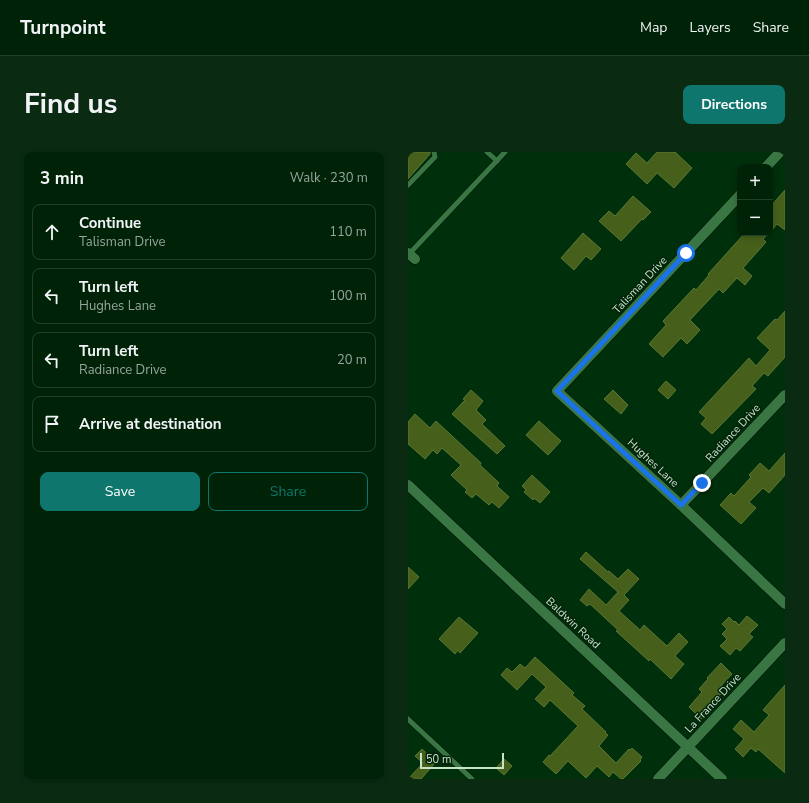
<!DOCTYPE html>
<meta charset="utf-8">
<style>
body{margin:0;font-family:"Nunito Sans",sans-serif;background:#0a2b12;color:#f1f3f6}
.controls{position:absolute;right:12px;top:12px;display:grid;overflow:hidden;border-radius:8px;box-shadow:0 2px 6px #0003}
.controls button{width:36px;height:36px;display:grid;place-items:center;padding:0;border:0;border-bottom:1px solid #224029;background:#002308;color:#f1f3f6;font:20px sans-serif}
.scale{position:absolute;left:12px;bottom:10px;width:84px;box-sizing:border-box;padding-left:4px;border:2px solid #c4e3c7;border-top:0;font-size:11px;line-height:14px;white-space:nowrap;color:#c4e3c7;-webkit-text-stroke:3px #03230a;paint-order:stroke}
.stop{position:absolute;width:12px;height:12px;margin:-9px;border:3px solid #1a73e8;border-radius:50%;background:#fff}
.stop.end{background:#1a73e8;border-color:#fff;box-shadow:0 1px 4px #0008}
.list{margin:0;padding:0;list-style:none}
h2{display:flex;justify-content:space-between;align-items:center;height:52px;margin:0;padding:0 16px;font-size:17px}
h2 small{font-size:13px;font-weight:400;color:#95a49c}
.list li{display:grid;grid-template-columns:26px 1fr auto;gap:12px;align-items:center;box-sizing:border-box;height:56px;margin:0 8px 8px;padding:0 8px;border:1px solid #224029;border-radius:8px}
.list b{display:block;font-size:15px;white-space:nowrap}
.list p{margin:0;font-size:13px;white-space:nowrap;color:#95a49c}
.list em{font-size:13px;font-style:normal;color:#95a49c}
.actions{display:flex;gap:8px;padding:12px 16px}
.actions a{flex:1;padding:9px 0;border:1px solid #0f766e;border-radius:8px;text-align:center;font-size:14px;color:#0f766e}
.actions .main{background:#0f766e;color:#fff}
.icon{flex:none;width:22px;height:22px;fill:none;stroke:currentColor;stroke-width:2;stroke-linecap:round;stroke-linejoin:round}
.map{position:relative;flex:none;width:377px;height:627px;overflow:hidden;border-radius:8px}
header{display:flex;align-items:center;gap:24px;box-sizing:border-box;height:56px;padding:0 20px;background:#002308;border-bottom:1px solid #224029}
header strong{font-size:19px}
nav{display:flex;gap:22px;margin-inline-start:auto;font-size:14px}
.intro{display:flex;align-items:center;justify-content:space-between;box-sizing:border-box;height:96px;padding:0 24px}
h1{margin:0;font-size:28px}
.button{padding:10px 18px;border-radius:8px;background:#0f766e;color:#fff;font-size:14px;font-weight:700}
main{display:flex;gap:24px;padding:0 24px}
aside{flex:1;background:#002308;border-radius:8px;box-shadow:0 2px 6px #0003}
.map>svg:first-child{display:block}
</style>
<header>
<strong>Turnpoint</strong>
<nav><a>Map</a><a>Layers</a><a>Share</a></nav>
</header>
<div class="intro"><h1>Find us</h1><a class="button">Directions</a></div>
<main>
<aside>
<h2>3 min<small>Walk · 230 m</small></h2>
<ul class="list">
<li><svg class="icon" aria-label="ahead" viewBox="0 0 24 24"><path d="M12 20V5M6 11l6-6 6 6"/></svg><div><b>Continue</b><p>Talisman Drive</p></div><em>110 m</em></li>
<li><svg class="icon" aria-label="left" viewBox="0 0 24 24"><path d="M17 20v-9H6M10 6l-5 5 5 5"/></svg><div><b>Turn left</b><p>Hughes Lane</p></div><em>100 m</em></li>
<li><svg class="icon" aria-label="left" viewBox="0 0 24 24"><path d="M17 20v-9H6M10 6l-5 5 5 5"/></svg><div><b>Turn left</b><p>Radiance Drive</p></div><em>20 m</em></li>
<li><svg class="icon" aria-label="arrive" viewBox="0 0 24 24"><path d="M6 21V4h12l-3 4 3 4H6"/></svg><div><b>Arrive at destination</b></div></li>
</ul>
<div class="actions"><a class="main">Save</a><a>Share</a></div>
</aside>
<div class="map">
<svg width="377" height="627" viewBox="0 0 377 627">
<rect width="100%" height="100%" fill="#002f0b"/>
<g fill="#46601b" stroke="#5c7733">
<polygon points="0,0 22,0 22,2 0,27"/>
<polygon points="249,0 267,0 284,16 266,36 249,21 239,32 218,12 228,1 239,11"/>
<polygon points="377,38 377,78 369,72 362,80 362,55"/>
<polygon points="225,44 243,60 235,68 234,67 213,89 191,69 201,59 207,64"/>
<polygon points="175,81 193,97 183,108 178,104 166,118 153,106"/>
<polygon points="337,81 361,81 355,87 358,90 335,116 344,124 337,133 329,126 315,141 311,137 282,168 292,178 279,192 273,186 255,205 241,192 258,173 255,169 286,136 288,138 301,123 300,122"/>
<polygon points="377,159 377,205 360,224 356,221 344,234 348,237 304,282 293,272 298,266 291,260 341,206 348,214 362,198 349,186 367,167 369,168"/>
<polygon points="258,229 268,238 260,247 250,238"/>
<polygon points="63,238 75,249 68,258 78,268 74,272 97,294 89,302 44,262 57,248 55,247"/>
<polygon points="205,238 220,253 213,262 196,247"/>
<polygon points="7,262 22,276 28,269 73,311 72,313 91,331 89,334 101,345 91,356 84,350 81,353 68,342 64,346 57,340 59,338 43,323 53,313 34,296 29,302 25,298 17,307 0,292 0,270"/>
<polygon points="131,269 153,289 140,303 118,283"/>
<polygon points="377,301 377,323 361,341 355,336 341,350 348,356 333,372 312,353 323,341 326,344 343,325 341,323 352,311 361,319"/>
<polygon points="124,323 142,340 132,351 126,346 125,348 116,340 118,338 114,334"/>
<polygon points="178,400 200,420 201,419 210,427 220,417 231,427 216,443 221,448 211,459 232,478 236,473 259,494 271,481 280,490 267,504 276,512 263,527 242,507 241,509 208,479 210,478 182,452 179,454 172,448 181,437 198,453 210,440 172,407"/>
<polygon points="0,415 11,425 0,437"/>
<polygon points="339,464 350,473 341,482 345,485 332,499 328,496 322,503 312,494 319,487 314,482 319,477 314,472 321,465 326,470 327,469 331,473"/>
<polygon points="51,465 70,481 52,501 50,498 47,502 31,487"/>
<polygon points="127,505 166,541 164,543 177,554 174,557 198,580 197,581 200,583 191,594 208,611 221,597 222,598 224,596 234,605 232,608 233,609 215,627 213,627 205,620 201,625 189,614 178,626 160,609 148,622 135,610 141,603 142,604 170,574 142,548 136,555 127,547 138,535 124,522 109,538 93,523 99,516 104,520 112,512 117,516"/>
<polygon points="313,511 324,522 310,537 314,541 305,550 308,552 293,567 281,555 294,540 291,537 300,527 299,526"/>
<polygon points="377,533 377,621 350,597 348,600 343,596 335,605 327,597 336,587 325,577 333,568 346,580 361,563 355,558"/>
<polygon points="14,597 28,610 13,627 0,627 15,611 7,604"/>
<polygon points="96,607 104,614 96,623 88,616"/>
</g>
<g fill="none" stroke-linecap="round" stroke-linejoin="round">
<g stroke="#021305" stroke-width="6">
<g id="service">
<polyline points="79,0 89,9"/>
<polyline points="0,33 27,5 26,0"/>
<polyline points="1,102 97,0"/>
<polyline points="0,567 64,627"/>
</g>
</g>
<g stroke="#021305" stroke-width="11">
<g id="minor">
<polyline points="358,15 372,0"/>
<polyline points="332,43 149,239 273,353 377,452"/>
<polyline points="0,101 7,107"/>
<polyline points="0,333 314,627"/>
<polyline points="273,353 377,243"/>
<polyline points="250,627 377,491"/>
</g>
</g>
<use href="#service" stroke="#3a7644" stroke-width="5"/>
<use href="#minor" stroke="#3a7644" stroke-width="10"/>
</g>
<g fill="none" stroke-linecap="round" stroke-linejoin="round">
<polyline stroke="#1a73e8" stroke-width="5" points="278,101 149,239 273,353 294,331"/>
</g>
<g text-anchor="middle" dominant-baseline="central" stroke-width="3" stroke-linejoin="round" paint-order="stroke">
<g font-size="11" fill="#c4e3c7" stroke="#03230a">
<text transform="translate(232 133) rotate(-47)">Talisman Drive</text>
<text transform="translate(325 281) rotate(-47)">Radiance Drive</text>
<text transform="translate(245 311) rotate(43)">Hughes Lane</text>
<text transform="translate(165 471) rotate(43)">Baldwin Road</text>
<text transform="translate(305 551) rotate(-47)">La France Drive</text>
</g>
</g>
</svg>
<div class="controls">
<button>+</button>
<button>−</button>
</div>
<div class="scale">50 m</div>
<div class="stop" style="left:278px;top:101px"></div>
<div class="stop end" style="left:294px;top:331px"></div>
</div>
</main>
